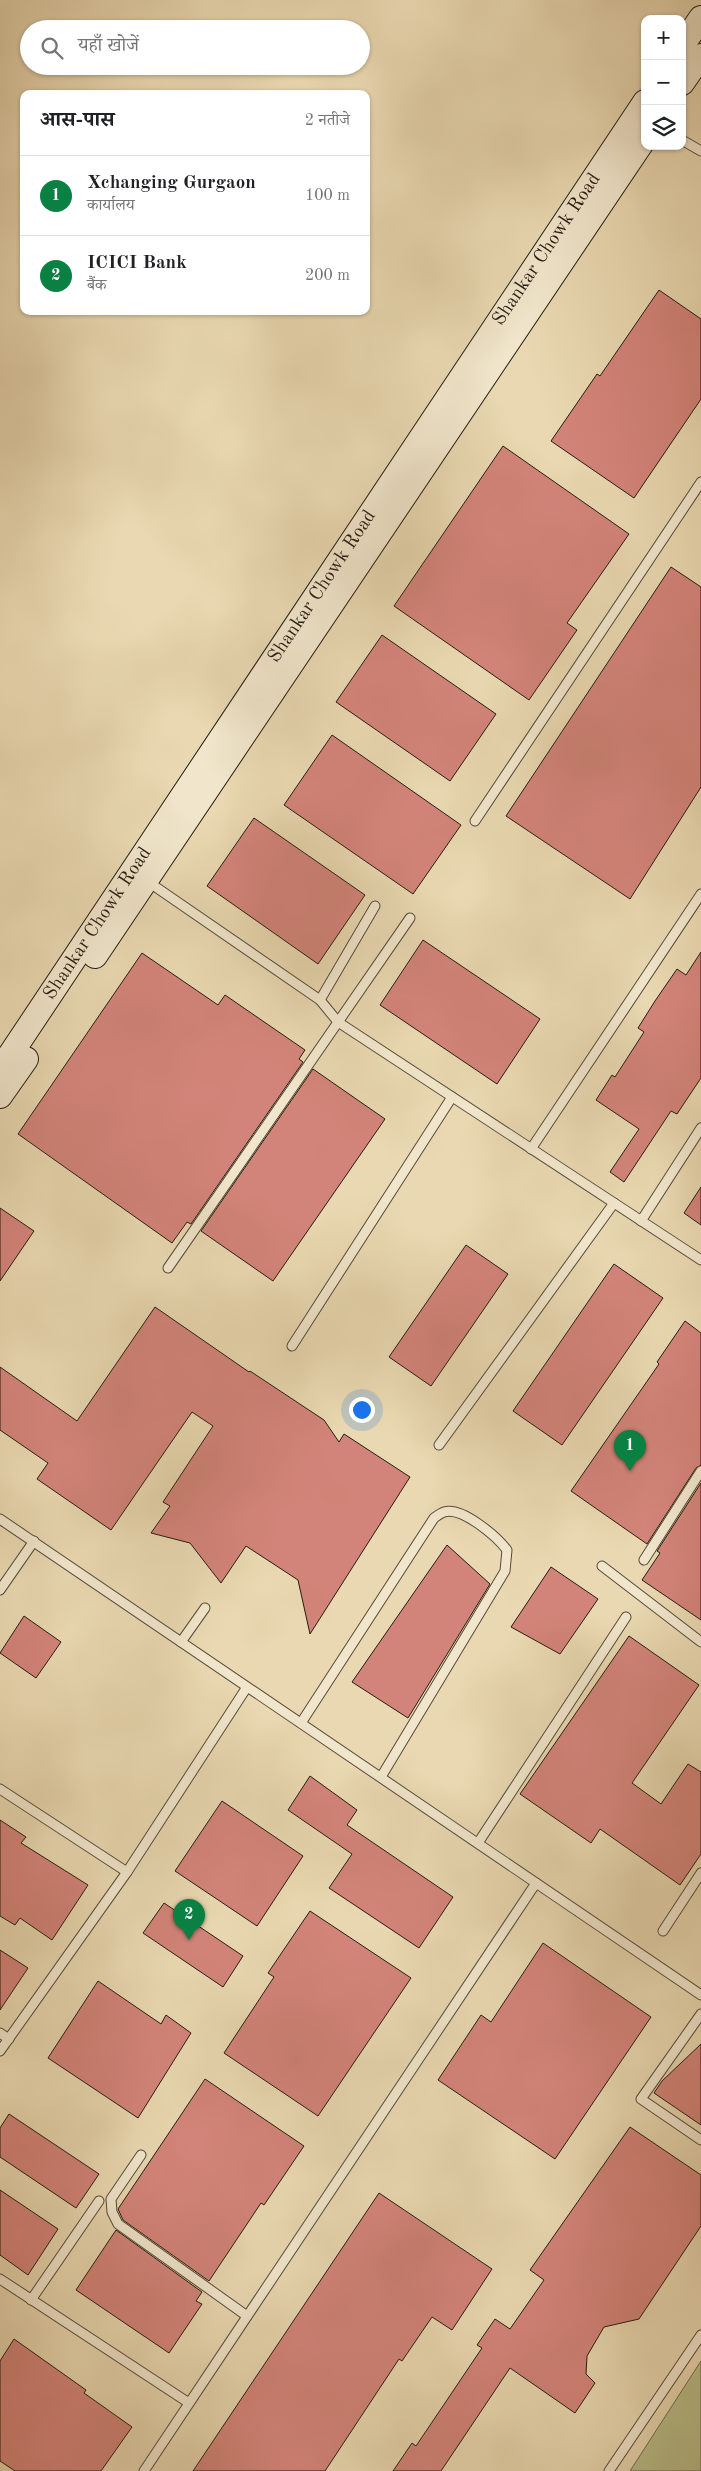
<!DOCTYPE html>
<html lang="hi">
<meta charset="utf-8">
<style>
body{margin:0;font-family:"Old Standard TT","Noto Serif Devanagari",serif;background:#f2f2f2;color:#202124}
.controls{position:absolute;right:15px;top:15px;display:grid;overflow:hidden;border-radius:10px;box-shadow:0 1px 4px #0004}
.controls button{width:45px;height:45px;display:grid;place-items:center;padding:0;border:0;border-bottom:1px solid #e0e0e0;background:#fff;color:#202124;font:25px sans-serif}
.you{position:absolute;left:361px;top:1409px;width:18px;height:18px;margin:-12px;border:4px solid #fff;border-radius:50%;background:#1a73e8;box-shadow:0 0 0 8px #1a73e833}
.badge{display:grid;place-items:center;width:32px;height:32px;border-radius:50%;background:#0b8043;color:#fff;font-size:16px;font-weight:700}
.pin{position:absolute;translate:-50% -41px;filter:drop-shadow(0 1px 2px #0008)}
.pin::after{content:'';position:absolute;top:26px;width:18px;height:15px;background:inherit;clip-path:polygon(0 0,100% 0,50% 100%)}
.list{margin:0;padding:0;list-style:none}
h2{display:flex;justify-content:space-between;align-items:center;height:65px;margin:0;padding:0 20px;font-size:21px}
h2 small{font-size:16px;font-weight:400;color:#757577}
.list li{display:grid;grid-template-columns:32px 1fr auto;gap:15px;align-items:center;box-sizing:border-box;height:80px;padding:0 20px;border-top:1px solid #e0e0e0}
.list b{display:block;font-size:19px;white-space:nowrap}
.list p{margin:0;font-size:16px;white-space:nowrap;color:#757577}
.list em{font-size:16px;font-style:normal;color:#757577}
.icon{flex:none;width:28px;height:28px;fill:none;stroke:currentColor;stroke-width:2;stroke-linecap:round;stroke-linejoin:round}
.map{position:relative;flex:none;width:701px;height:2471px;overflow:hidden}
.search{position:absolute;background:#fff;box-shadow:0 1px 4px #0004;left:20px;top:20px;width:350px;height:55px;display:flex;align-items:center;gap:12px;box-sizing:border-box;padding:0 18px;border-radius:28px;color:#757577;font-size:19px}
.panel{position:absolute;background:#fff;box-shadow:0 1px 4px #0004;left:20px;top:90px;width:350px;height:225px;border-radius:10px}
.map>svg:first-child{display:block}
</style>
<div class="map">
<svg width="701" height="2471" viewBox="0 0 701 2471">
<rect width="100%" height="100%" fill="#e9d8b1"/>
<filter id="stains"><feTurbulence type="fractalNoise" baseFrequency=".004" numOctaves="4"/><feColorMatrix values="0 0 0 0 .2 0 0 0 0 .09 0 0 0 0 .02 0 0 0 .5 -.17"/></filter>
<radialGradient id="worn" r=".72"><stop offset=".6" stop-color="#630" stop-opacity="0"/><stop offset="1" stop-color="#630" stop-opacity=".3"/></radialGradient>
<polygon fill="#b8be8a" stroke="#6e6d4e" points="701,2361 701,2471 630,2471"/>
<g fill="#d3847a" stroke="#251c11">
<polygon points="659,290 701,319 701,399 634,498 551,441 597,374 600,376"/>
<polygon points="503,446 629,534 567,623 577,630 529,700 394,606"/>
<polygon points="671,567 701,587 701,787 630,899 506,816"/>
<polygon points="382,635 496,714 450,781 336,702"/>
<polygon points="332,735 461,825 413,894 284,805"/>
<polygon points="254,818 365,895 318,964 207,886"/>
<polygon points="423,940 540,1019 497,1084 380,1005"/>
<polygon points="701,952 701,1078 677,1114 671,1111 624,1182 610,1172 639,1129 596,1100 612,1075 615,1077 644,1032 638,1028 655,1001 677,969 686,975"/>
<polygon points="142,953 218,1005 225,995 305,1050 299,1059 303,1062 191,1224 187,1222 172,1243 18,1134"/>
<polygon points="313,1069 385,1119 273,1281 201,1231"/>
<polygon points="701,1187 701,1225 684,1213"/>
<polygon points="0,1208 34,1231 0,1281"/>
<polygon points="466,1245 508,1274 431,1386 389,1357"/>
<polygon points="614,1264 663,1298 562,1445 513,1411"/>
<polygon points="155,1307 249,1372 250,1371 324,1420 339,1442 344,1434 410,1477 310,1634 298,1580 246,1546 221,1583 190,1543 151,1533 170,1506 163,1502 213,1426 192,1412 111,1530 37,1479 48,1463 0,1430 0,1367 77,1421"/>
<polygon points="685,1321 701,1333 701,1465 696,1468 647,1544 571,1491 659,1364 657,1362"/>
<polygon points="701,1483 701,1620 642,1580 660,1553 657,1551"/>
<polygon points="447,1545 490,1584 408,1718 352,1682"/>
<polygon points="551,1567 598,1599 560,1654 511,1627"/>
<polygon points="24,1616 61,1642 36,1678 0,1653"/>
<polygon points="629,1636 699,1685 632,1783 661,1804 688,1764 701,1772 701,1854 680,1885 600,1829 591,1843 520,1794"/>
<polygon points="310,1776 357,1810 347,1825 453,1897 419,1948 329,1888 352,1854 288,1810"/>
<polygon points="222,1801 303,1856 257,1926 175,1871"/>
<polygon points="0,1820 26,1837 21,1843 88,1885 52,1940 20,1918 15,1925 0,1916"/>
<polygon points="164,1903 243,1956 223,1987 143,1933"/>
<polygon points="310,1911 411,1978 318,2116 224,2053 274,1977 268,1973"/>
<polygon points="543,1943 651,2017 555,2159 438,2080 481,2015 491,2022"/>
<polygon points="0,1950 28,1968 0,2010"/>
<polygon points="98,1981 161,2024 166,2015 191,2033 138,2118 48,2058"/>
<polygon points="701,2044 701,2125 654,2093 662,2081"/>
<polygon points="205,2079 304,2146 264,2205 261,2203 209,2281 123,2220 118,2209"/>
<polygon points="9,2114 99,2174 76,2208 0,2157 0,2128"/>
<polygon points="630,2127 701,2175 701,2226 639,2319 604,2327 587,2356 586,2374 595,2383 575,2413 510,2368 441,2471 393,2471 412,2443 416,2446 482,2348 477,2345 495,2319 510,2329 544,2280 530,2270"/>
<polygon points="0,2190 58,2229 28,2275 0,2255"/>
<polygon points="379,2193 492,2269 452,2330 432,2317 402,2361 399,2359 325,2471 193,2471"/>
<polygon points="116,2230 202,2292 196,2301 202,2304 169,2353 76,2290"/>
<polygon points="14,2339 86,2390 84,2393 132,2427 101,2471 15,2471 0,2461 0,2361"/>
</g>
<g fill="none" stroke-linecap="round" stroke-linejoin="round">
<g stroke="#564b39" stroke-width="11">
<g id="lane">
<polyline points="682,140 701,151"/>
<polyline points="475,821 701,482"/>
<polyline points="147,881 320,1000 338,1022 701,1260"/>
<polyline points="320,1000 375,906"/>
<polyline points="531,1149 701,894"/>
<polyline points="641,1221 701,1128"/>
<polyline points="168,1268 410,918"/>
<polyline points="292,1346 452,1097"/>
<polyline points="439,1445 614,1203"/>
<polyline points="0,1519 701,1995"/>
<polyline points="644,1560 701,1471"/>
<polyline points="602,1566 701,1642"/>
<polyline points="0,1590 34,1541"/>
<polyline points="181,1642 205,1608"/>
<path d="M301 1723 434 1518C437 1516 441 1513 444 1512 462 1506 497 1537 507 1550L505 1571 381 1777"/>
<polyline points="0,1789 127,1872"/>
<polyline points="478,1843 626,1617"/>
<polyline points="663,1931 701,1873"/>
<polyline points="701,2014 641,2099 701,2140"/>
<polyline points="0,2033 9,2039"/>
<polyline points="0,2051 127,1872 247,1687"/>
<polyline points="141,2155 111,2199 112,2212 118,2224 247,2316"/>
<polyline points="0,2279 189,2403"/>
<polyline points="31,2300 99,2201"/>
<polyline points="144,2471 536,1883"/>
<polyline points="609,2471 701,2335"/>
</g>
</g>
<g stroke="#251c11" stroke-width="26">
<g id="secondary">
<polyline points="682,46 701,18"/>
<polyline points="682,83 701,56"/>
<polyline points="95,956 645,138"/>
<path id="s1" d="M0 1070 645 102"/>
<polyline points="0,1096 26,1059"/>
</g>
</g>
<use href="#lane" stroke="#f1e6cc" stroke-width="9"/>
<use href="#secondary" stroke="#f1e6cc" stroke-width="24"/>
</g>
<g text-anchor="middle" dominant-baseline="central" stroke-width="4" stroke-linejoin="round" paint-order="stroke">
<g font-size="19" fill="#251c11" stroke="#f1e6cc">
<text stroke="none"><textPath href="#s1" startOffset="986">Shankar Chowk Road</textPath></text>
<text stroke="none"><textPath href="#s1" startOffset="581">Shankar Chowk Road</textPath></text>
<text stroke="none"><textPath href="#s1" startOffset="176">Shankar Chowk Road</textPath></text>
</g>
</g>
<rect width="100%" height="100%" filter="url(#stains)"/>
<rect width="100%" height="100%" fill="url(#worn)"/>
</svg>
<div class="controls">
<button>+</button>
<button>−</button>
<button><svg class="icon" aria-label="layers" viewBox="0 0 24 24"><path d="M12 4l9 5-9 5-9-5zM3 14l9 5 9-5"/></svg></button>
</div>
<div class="you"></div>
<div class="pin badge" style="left:630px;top:1471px">1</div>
<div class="pin badge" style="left:189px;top:1940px">2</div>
<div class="search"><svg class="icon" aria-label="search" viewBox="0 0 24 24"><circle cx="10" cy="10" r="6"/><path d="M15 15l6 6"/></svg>यहाँ खोजें</div>
<section class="panel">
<h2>आस-पास<small>2 नतीजे</small></h2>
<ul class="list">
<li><span class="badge">1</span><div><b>Xchanging Gurgaon</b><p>कार्यालय</p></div><em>100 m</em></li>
<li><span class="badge">2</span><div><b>ICICI Bank</b><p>बैंक</p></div><em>200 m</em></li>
</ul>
</section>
</div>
